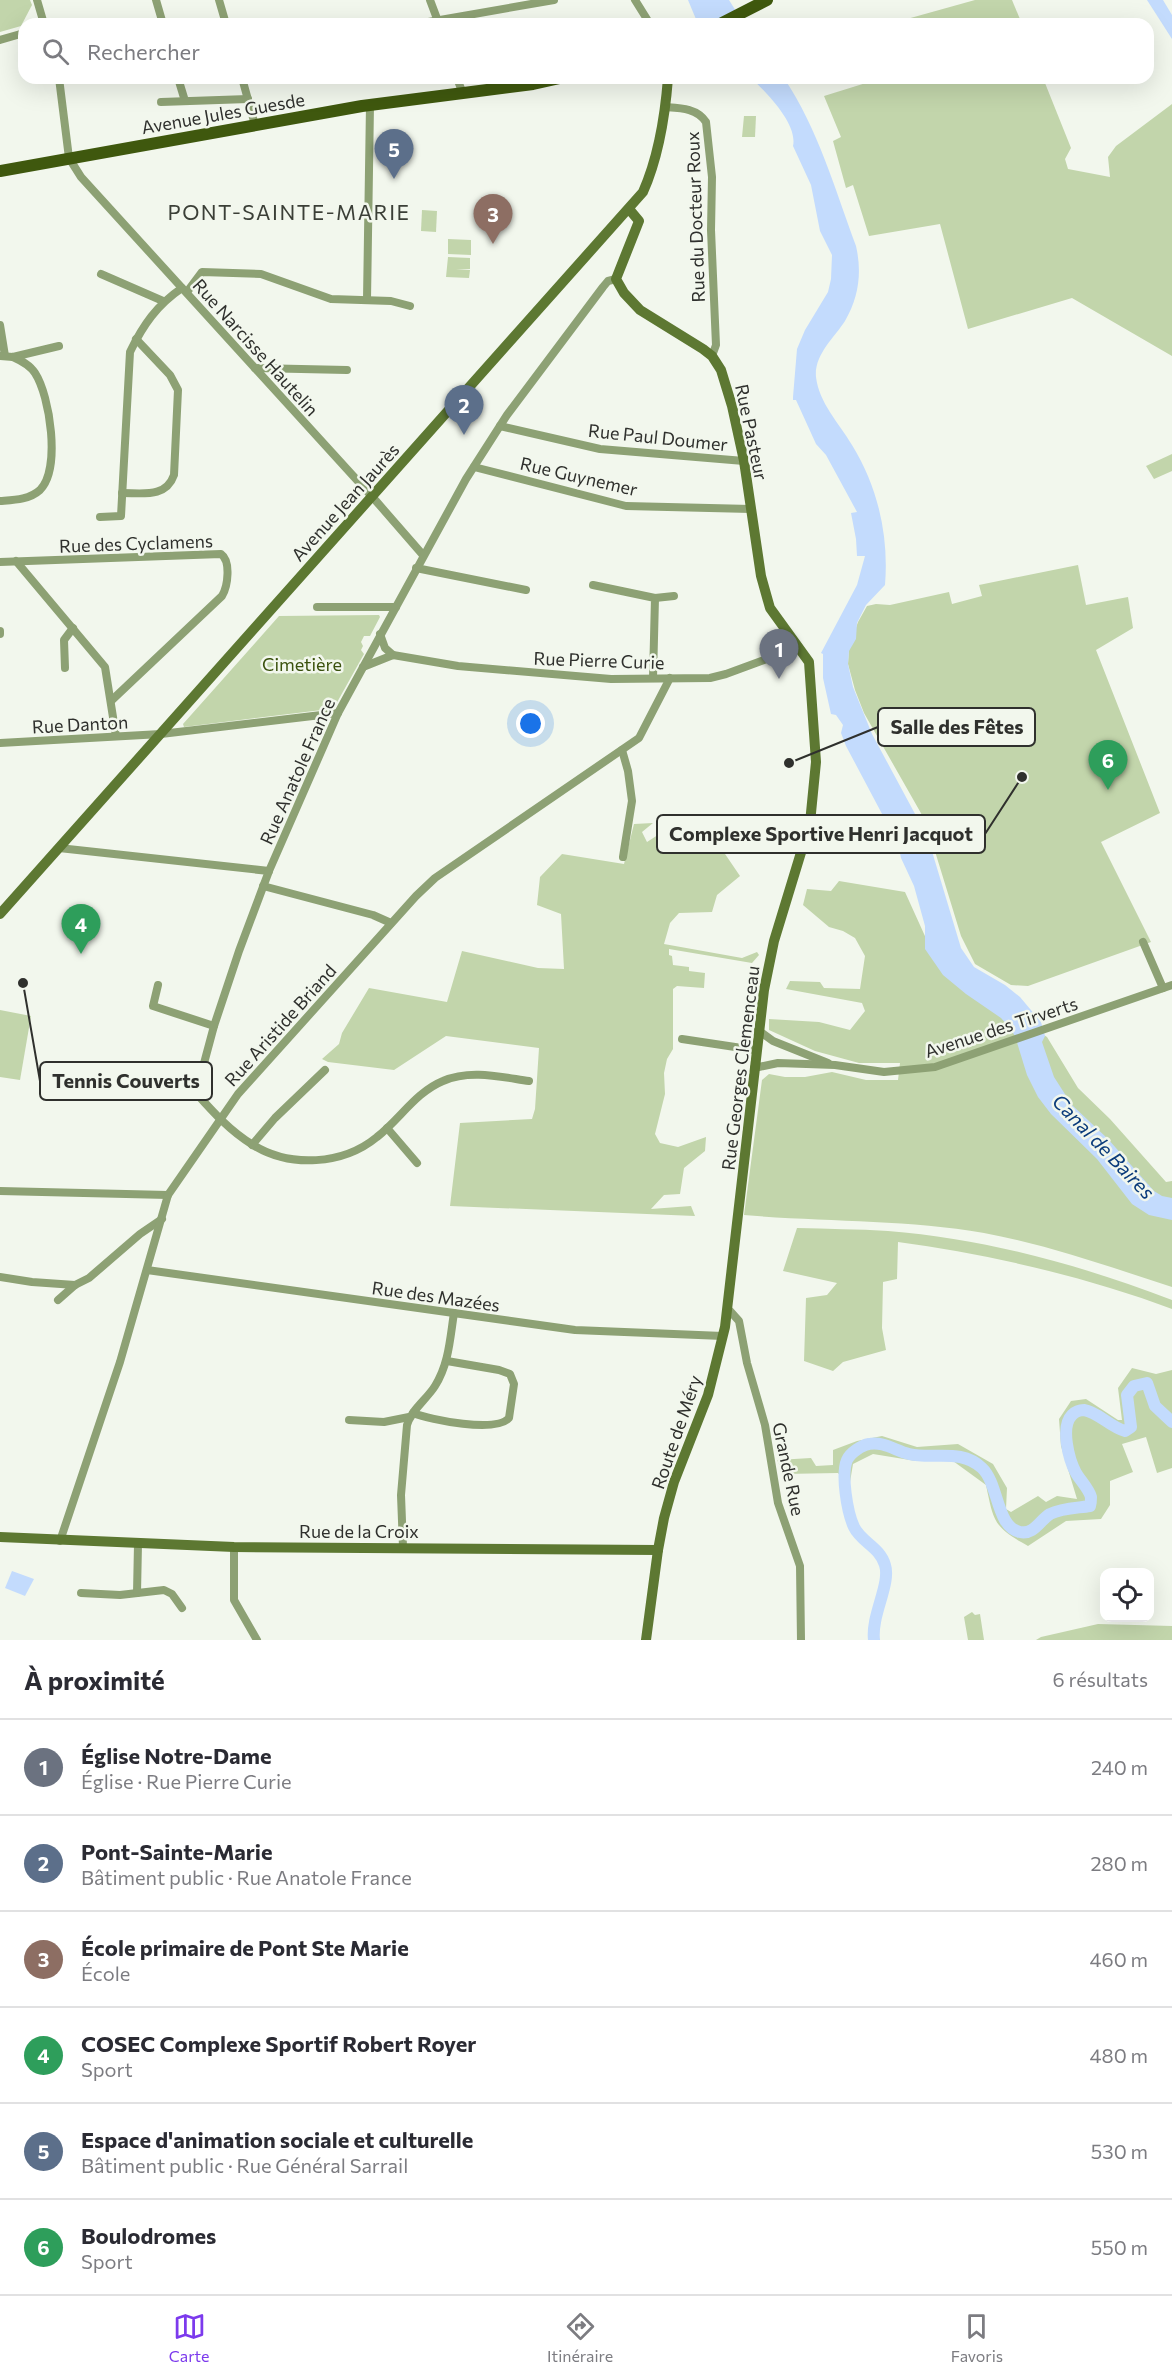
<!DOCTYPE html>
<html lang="fr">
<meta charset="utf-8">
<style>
body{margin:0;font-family:Commissioner,sans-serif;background:#f7f7f7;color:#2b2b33}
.controls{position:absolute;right:18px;bottom:18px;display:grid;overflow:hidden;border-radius:12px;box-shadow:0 6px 24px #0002}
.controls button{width:54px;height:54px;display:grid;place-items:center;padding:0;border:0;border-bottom:2px solid #e1e1e2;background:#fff;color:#2b2b33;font:30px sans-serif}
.you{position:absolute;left:531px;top:724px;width:21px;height:21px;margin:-15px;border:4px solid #fff;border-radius:50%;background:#1a73e8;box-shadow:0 0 0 9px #1a73e833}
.badge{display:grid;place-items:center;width:39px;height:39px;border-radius:50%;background:#7c3aed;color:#fff;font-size:20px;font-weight:700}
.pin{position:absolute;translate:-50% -50px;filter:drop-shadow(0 2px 3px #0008)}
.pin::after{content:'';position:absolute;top:32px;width:21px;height:18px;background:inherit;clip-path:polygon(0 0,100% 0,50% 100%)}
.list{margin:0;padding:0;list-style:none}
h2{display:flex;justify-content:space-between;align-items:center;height:78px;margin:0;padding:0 24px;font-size:26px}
h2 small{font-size:20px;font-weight:400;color:#7c7c81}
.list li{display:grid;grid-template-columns:39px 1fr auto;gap:18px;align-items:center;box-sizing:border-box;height:96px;padding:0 24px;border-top:2px solid #e1e1e2}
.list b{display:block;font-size:22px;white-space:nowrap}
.list p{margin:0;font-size:20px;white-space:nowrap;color:#7c7c81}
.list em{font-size:20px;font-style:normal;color:#7c7c81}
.icon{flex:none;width:33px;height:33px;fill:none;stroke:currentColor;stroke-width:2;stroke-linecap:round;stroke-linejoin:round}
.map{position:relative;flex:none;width:1172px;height:1640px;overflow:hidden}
.search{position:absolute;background:#fff;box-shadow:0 6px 24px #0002;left:18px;right:18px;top:18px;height:66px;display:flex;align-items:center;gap:15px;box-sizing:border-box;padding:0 21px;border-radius:18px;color:#7c7c81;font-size:22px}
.sheet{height:654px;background:#fff}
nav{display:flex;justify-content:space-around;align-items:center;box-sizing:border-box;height:84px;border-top:2px solid #e1e1e2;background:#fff;font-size:16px;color:#7c7c81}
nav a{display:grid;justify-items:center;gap:3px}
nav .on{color:#7c3aed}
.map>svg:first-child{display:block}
</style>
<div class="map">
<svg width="1172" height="1640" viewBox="0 0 1172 1640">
<rect width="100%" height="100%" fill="#f2f7ed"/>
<g fill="#c2d5ab">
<polygon points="0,0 30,0 32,5 21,26 0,32"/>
<polygon points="975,0 1012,0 1022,24 889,24"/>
<polygon points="882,78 1043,78 1071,148 1065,159 1068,169 1110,177 1108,157 1116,146 1172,104 1172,356 1072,298 968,329 940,224 869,236 853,185 846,188 833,141 841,137 824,96"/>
<polygon points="744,116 756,116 755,137 742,137"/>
<polygon points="422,210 437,211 436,232 421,231"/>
<polygon points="448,239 471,240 471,255 448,254"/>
<polygon points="448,257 470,258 470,269 456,269 470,270 469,278 446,277"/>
<polygon points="1172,454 1172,471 1154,479 1146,466"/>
<polygon points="1078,565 1086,605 1128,597 1133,628 1096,650 1160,813 1101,842 1151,942 1028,986 1011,985 975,964 961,936 926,822 864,713 855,690 848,664 849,648 858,622 867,606 876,604 890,605 949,592 952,604 982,596 979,585"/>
<polygon points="379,615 380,617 370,636 364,636 361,642 363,646 361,650 364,654 335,706 330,709 184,727 183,724 279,616"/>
<polygon points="722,821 728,830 723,851 740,876 717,895 712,912 679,913 670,923 664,944 742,958 757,952 759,955 752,963 669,949 669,955 672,956 673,965 689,967 689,971 705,973 704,988 677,986 673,989 673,1049 667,1059 664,1073 665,1094 655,1134 660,1143 678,1147 706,1137 705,1151 684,1168 680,1194 664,1195 651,1209 691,1206 695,1216 450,1206 460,1123 532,1119 535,1109 539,1048 446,1036 394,1070 328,1062 322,1059 339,1044 342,1033 369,988 447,1002 462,951 538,968 564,969 561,914 537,905 540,877 562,854 624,864 634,824 653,823 642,832 647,842 664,831 675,828 683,839 681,845"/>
<path d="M839 881 905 892 939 967 1047 1037 1078 1088 1110 1119 1166 1182 1172 1181V1287C1110 1267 1049 1245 984 1233 905 1219 824 1222 744 1215L762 1080 769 1074 785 1077H805L832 1072 866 1080H898L900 1063H859L815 1051 769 1030V1019L819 1022 850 1030 865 1011 862 1003 786 989 790 981 820 982 824 988 860 989 865 956 855 938 843 931 829 927 803 905 807 889 831 891Z"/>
<polygon points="0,1010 31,1016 20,1080 0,1077"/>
<path d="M797 1228C827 1229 858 1229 888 1231 986 1239 1081 1265 1172 1300V1309C1087 1277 988 1254 898 1242L897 1279 883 1282 882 1328 886 1350 843 1362 833 1371 804 1361 806 1298 827 1295 837 1283 783 1271Z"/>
<path d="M1132 1368 1156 1374 1172 1370V1468L1157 1473 1146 1437 1122 1444 1133 1472 1110 1481V1505L1101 1519 1066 1521 1028 1546C994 1527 994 1523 986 1485L953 1461H916L873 1454 853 1464 849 1488 838 1473 784 1474 777 1460 811 1458 816 1466 833 1465V1450L857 1441 882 1436 917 1447 958 1444 993 1464 1007 1488 1006 1509 1011 1512 1038 1496 1046 1502 1057 1496 1077 1499 1061 1446 1059 1419 1071 1401 1086 1399 1118 1420H1122L1118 1388Z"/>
<polygon points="972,1612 975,1615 980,1614 984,1640 968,1640 964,1617"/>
<polygon points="1098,1624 1172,1626 1172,1640 1036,1640 1041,1637"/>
</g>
<g fill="#c3dbfd">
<polygon points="688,0 729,0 744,24 698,24"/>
<polygon points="1147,0 1163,0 1172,15 1172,39"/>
<path d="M751 78H784C818 129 835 189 856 246 862 272 859 297 845 321 834 338 814 355 816 377 819 403 839 423 852 445 878 487 889 536 885 585L866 605 857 623 856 639 849 651 848 664 853 687 872 734 928 838 961 948 974 967 1005 985 1020 997 1041 1022 1045 1036 1042 1042 1054 1077 1072 1105 1108 1139 1154 1191 1162 1196 1172 1198V1220L1149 1215 1132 1204 1097 1159 1051 1114 1038 1097 1027 1075 1015 1036 1009 1027 1001 1018 966 994 943 975 925 949V926L914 886 901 858 898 844 846 746 841 733 843 725 836 715 831 714 823 678V654L821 653 857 585 865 556H857L856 539 851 513 857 512 826 455 816 444 796 400H793V397L797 349 805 330 828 292 831 279 832 255 820 231 811 185 793 146C798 124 766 92 751 78Z"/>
<polygon points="12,1571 34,1579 25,1596 5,1588"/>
</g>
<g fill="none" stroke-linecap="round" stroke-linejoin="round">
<path stroke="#c3dbfd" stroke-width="12" d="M874 1640C871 1615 891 1584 885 1565 880 1547 861 1542 854 1527 847 1512 841 1474 847 1460 850 1453 862 1445 869 1444 883 1441 896 1451 909 1454 934 1460 961 1448 982 1468 999 1484 996 1527 1020 1532 1034 1535 1040 1520 1050 1514 1062 1508 1078 1508 1090 1506 1091 1503 1091 1500 1091 1497 1089 1489 1080 1480 1076 1473 1069 1460 1060 1427 1072 1415 1075 1412 1080 1410 1084 1410 1098 1412 1110 1427 1125 1431L1131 1427 1127 1395 1134 1386 1147 1383 1155 1406 1172 1422"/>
<g stroke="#8da174" stroke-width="8">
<polyline points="37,0 44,24"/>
<polyline points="156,0 163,24"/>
<polyline points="219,0 226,24"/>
<polyline points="430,0 439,24"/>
<polyline points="635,0 650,24"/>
<polyline points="417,24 554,0"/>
<polyline points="0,40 24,33"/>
<polyline points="59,78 69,158 81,177 376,501 423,555"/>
<polyline points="178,78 185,101"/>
<polyline points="242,78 255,125"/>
<polyline points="457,78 463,94"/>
<polyline points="161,102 248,99"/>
<path d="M665 107C680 108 697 108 706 122L712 177 711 230 716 345 712 356"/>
<polyline points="101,274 163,301"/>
<polyline points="187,292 202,272 261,274 331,299 391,301 410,306"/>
<polyline points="367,300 370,105"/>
<polyline points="0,325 5,356"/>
<polyline points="0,356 13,357 59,346"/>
<polyline points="255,368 347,370"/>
<polyline points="500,426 600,449 744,461"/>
<polyline points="474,467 626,506 751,509"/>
<path d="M122 493C143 493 166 498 174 475L178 390 170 375 136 339"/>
<path d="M0 501C13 500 29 500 40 490 61 469 50 396 35 373 30 365 22 361 13 357"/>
<path d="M100 517 121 516 130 352C143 325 157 305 182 288"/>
<polyline points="16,561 105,667 116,736"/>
<path d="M0 562 221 554C231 561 228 586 222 596L112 700"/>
<polyline points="416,568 526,590"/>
<polyline points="593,585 655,598 653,678"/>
<polyline points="655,598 674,596"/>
<polyline points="317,607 396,607"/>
<polyline points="0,631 0,634"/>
<polyline points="380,634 385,648 393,655"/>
<polyline points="363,667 393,655 458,666 611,679 710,678 726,674 799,647"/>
<polyline points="65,668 64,640 73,628"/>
<polyline points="0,743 161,734 338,713"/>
<polyline points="622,750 628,771 632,801 623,857"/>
<polyline points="59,848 269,871"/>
<polyline points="263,886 373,915 391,923"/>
<polyline points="1143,942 1163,988"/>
<polyline points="158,985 153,1006 214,1026"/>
<polyline points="758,1030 773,1041 828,1063"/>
<polyline points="682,1039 755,1050"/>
<polyline points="754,1068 778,1063 835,1065 884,1072 935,1067 1172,985"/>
<path d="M529 1081C501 1077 470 1069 443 1081 416 1092 400 1119 377 1137 343 1165 290 1168 253 1145 230 1131 213 1112 196 1093L214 1026 239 951 269 871 338 713 466 479 507 415 603 287 608 281 616 279"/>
<polyline points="387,1128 417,1163"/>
<polyline points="252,1145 275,1118 325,1070"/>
<polyline points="0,1191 168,1195"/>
<polyline points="147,1270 575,1330 723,1336"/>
<polyline points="0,1277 32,1282 75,1285"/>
<polyline points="58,1300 75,1285 89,1278 140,1234 162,1219"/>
<polyline points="727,1311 730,1311 739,1321 747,1363 765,1425 778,1503 800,1566 801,1640"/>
<path d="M413 1413C431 1420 496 1433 509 1418L514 1384 510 1374 499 1370 447 1361"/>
<polyline points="349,1420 384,1422 409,1417"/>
<polyline points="60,1541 120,1362 168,1195 238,1094 416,896 435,878 639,738 670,678"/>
<polyline points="234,1547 234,1600 257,1640"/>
<path d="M403 1547 401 1495 407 1425C411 1410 427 1399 435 1386 449 1364 450 1338 454 1313"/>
<polyline points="81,1593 120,1595 164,1590 172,1594 182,1608"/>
<polyline points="137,1593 138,1544"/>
</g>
<g stroke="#5d7832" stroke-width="10">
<polyline points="629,209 639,221 616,279 624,293 640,310 703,349 712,356 721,370 732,406 744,461 761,576 770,608 809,662 816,762 810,823 774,941 764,990 725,1327 708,1395 674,1482 664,1518 658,1550 646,1640"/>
<path d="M0 914 643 192C659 156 665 117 668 78"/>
<polyline points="0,1537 234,1547 658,1550"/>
</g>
<g stroke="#3f580e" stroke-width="12">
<polyline points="720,24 767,0"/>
<polyline points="0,171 362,106 533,84 560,78"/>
</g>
</g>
<g text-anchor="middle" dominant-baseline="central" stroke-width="5" stroke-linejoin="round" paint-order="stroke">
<g font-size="18" fill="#2f302d" stroke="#f2f7ed">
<text transform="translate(223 113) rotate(-10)">Avenue Jules Guesde</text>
<text transform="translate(695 217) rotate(-92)">Rue du Docteur Roux</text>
<text transform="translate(256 347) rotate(48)">Rue Narcisse Hautelin</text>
<text transform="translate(752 432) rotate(78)">Rue Pasteur</text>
<text transform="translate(658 437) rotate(6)">Rue Paul Doumer</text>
<text transform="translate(579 476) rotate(13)">Rue Guynemer</text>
<text transform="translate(345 502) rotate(-48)">Avenue Jean Jaurès</text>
<text transform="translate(136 543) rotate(-2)">Rue des Cyclamens</text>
<text transform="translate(599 660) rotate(2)">Rue Pierre Curie</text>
<text transform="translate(80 724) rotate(-3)">Rue Danton</text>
<text transform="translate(297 771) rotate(-66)">Rue Anatole France</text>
<text transform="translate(280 1025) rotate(-48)">Rue Aristide Briand</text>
<text transform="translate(1001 1027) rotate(-18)">Avenue des Tirverts</text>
<text transform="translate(740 1068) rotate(-83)">Rue Georges Clemenceau</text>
<text transform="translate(436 1296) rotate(8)">Rue des Mazées</text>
<text transform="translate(676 1432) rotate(-71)">Route de Méry</text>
<text transform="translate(789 1469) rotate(78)">Grande Rue</text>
<text x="359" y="1531">Rue de la Croix</text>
</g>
<g font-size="18" fill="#3a510d" stroke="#f2f7ed">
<text x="302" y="664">Cimetière</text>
</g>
<g font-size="20" font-style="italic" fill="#0a3b7b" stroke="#f2f7ed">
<text transform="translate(1104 1146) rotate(46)">Canal de Baires</text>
</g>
<g font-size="21" letter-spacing="1.5" fill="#3b3f37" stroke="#f2f7ed">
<text x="289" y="211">PONT-SAINTE-MARIE</text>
</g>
</g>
<path fill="none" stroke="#2f302d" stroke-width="2" d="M789 763L878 727M1022 777L985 834M23 983L40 1081"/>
<g fill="#2f302d" stroke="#f2f7ed" stroke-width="2">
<circle cx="789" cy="763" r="6"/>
<circle cx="1022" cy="777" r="6"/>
<circle cx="23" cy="983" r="6"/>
</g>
<g fill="#f2f7ed" stroke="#2f302d" stroke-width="2">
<rect x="878" y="708" width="157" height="38" rx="6"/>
<rect x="657" y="815" width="328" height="38" rx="6"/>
<rect x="40" y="1062" width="172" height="38" rx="6"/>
</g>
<g font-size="20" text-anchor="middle" font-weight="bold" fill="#2f302d">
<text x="957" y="734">Salle des Fêtes</text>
<text x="821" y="841">Complexe Sportive Henri Jacquot</text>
<text x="126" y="1088">Tennis Couverts</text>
</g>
</svg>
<div class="controls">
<button><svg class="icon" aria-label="locate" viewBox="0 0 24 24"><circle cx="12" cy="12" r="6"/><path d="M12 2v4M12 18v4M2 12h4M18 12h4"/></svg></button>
</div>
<div class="you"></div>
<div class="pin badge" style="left:779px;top:679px;background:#6b7280">1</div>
<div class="pin badge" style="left:464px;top:435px;background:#5c6f8a">2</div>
<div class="pin badge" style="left:493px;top:244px;background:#8d6e63">3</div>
<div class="pin badge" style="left:81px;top:954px;background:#2e9e5b">4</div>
<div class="pin badge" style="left:394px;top:179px;background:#5c6f8a">5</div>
<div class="pin badge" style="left:1108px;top:790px;background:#2e9e5b">6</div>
<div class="search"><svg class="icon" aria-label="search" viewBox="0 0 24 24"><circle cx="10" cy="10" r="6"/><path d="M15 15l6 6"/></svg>Rechercher</div>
</div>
<section class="sheet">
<h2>À proximité<small>6 résultats</small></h2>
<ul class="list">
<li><span class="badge" style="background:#6b7280">1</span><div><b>Église Notre-Dame</b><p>Église · Rue Pierre Curie</p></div><em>240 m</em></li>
<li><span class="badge" style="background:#5c6f8a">2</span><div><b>Pont-Sainte-Marie</b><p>Bâtiment public · Rue Anatole France</p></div><em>280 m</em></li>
<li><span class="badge" style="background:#8d6e63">3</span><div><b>École primaire de Pont Ste Marie</b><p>École</p></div><em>460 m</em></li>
<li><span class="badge" style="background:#2e9e5b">4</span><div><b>COSEC Complexe Sportif Robert Royer</b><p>Sport</p></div><em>480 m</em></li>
<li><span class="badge" style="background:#5c6f8a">5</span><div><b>Espace d'animation sociale et culturelle</b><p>Bâtiment public · Rue Général Sarrail</p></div><em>530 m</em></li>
<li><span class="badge" style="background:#2e9e5b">6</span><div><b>Boulodromes</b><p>Sport</p></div><em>550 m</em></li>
</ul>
</section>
<nav>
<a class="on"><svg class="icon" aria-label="map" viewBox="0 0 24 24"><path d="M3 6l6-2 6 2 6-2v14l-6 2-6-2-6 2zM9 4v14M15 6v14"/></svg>Carte</a>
<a><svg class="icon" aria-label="directions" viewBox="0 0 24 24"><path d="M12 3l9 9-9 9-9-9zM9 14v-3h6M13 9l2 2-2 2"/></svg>Itinéraire</a>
<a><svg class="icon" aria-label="saved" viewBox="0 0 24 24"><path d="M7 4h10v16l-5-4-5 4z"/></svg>Favoris</a>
</nav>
